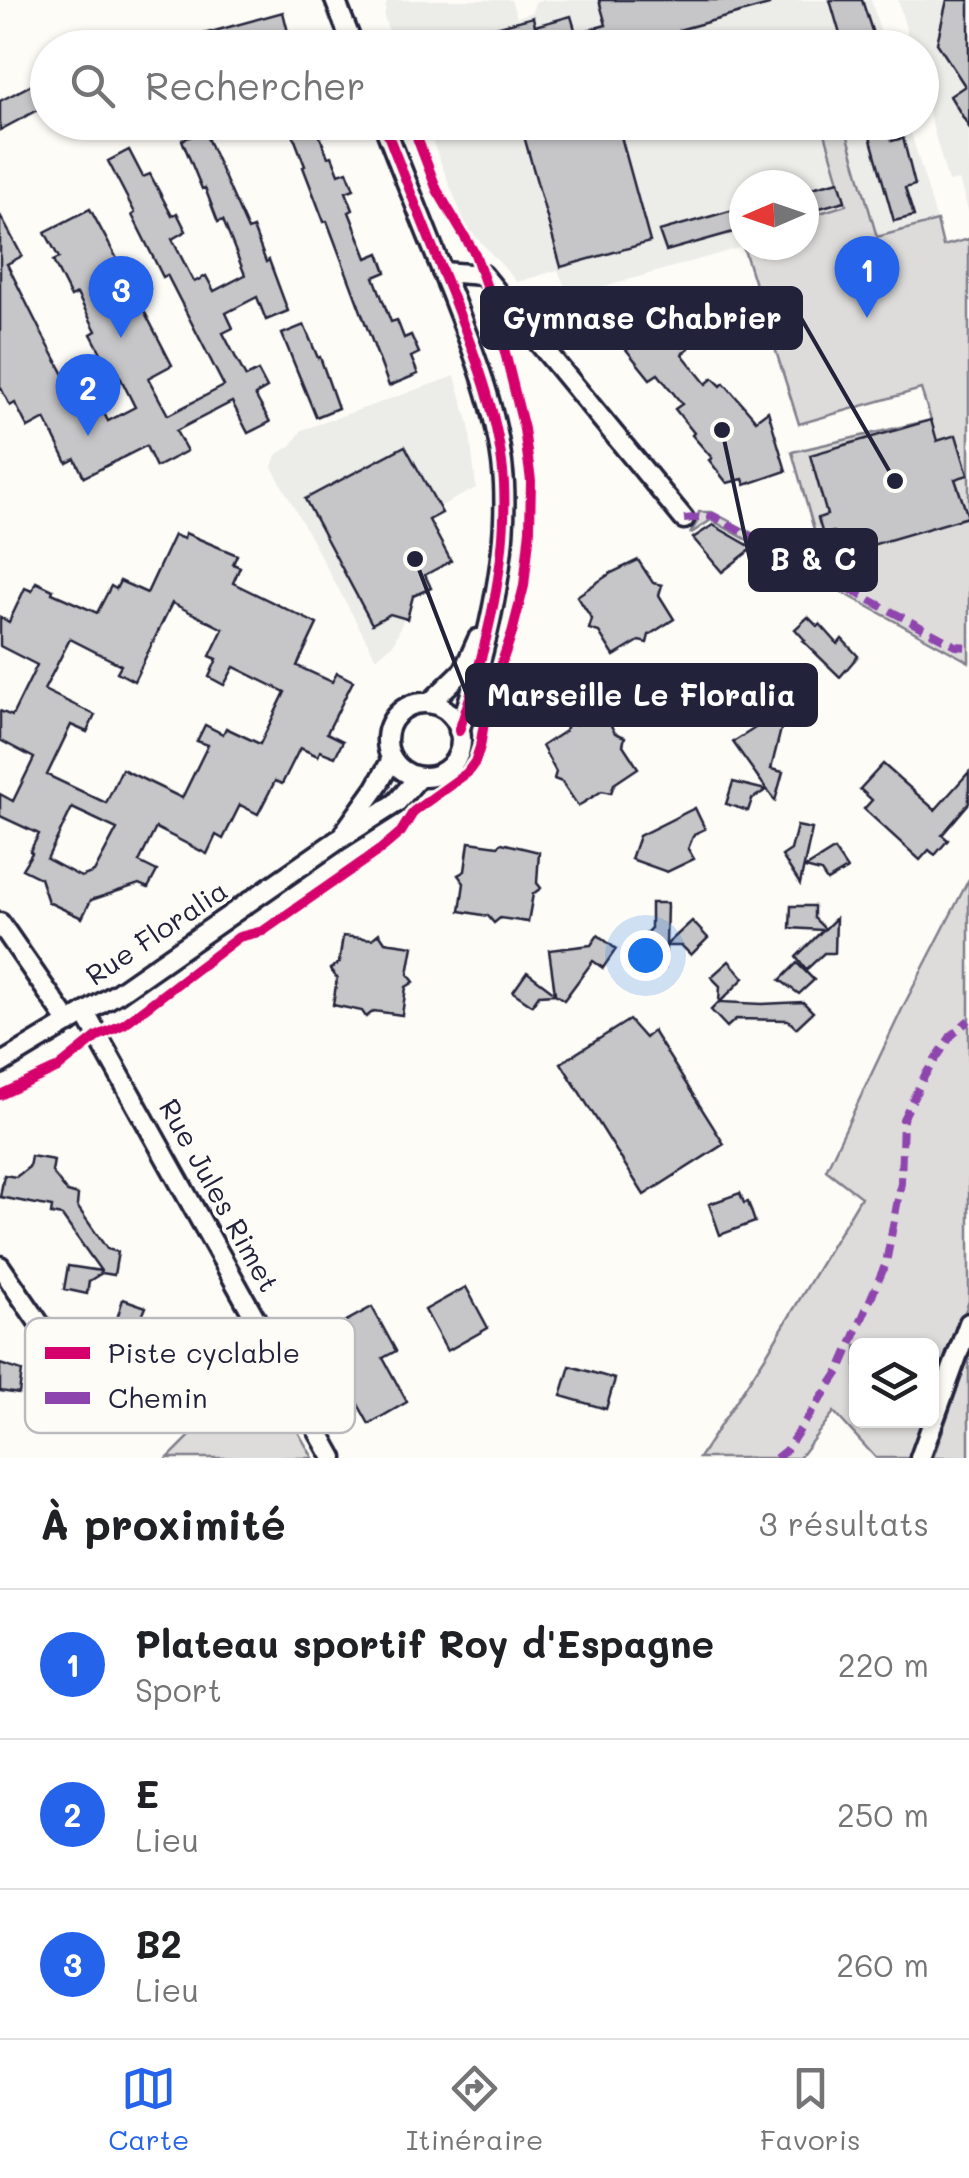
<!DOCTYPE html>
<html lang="fr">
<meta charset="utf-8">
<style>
body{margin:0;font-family:Mali,sans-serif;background:#f6f6f6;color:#202124}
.controls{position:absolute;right:30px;bottom:30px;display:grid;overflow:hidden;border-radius:15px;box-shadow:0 2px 8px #0004}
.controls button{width:90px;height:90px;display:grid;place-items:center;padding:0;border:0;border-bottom:2px solid #e0e0e0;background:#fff;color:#202124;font:50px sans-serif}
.compass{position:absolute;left:729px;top:170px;width:90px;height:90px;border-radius:50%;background:#fff;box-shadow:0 2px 8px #0004;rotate:268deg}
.you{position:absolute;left:645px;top:955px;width:35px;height:35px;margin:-25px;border:8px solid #fff;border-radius:50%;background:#1a73e8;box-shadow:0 0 0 15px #1a73e833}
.badge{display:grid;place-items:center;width:65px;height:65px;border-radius:50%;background:#2563eb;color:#fff;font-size:32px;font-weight:700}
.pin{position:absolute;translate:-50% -82px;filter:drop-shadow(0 2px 5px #0008)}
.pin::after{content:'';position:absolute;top:52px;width:35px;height:30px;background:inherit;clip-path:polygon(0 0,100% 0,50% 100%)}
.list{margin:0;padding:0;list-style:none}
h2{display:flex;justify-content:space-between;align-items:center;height:130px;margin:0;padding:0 40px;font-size:42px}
h2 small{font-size:32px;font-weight:400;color:#757577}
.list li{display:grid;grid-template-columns:65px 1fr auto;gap:30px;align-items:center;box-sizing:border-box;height:150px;padding:0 40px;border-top:2px solid #e0e0e0}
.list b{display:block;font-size:38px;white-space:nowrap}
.list p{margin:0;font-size:32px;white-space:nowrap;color:#757577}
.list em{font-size:32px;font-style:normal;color:#757577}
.icon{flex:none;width:55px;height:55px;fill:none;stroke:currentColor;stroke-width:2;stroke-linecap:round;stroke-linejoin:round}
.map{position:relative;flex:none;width:969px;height:1458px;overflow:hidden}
.search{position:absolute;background:#fff;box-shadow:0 2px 8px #0004;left:30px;right:30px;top:30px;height:110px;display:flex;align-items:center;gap:25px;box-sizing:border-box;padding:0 35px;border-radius:55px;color:#757577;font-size:38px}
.sheet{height:580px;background:#fff}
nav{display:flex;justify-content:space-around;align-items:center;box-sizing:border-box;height:140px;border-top:2px solid #e0e0e0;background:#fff;font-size:28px;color:#757577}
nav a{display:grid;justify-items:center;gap:5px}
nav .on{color:#2563eb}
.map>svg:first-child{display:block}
</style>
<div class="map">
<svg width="969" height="1458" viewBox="0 0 969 1458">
<rect width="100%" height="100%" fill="#fdfcf7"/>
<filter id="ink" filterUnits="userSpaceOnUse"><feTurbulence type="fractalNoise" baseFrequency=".01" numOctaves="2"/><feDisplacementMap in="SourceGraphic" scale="20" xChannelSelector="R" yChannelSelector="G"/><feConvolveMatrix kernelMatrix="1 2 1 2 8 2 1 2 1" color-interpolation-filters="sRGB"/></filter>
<g filter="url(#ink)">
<g fill="#ecece9">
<polygon points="387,0 511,0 517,17 533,12 535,2 541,0 871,0 885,47 395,47 384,18"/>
<polygon points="898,0 969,0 969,213 959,180 948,182 922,88 922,48 911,47"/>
<polygon points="425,123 822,123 846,205 804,218 804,185 744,185 744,236 740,238 742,247 569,297 558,270 517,282 466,226"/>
<polygon points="844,123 908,123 937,221 877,237"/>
<polygon points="455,376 469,425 476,488 439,507 442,513 430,520 451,561 425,575 431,588 413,596 407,619 404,618 394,643 376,658 272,467 276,455 291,446 302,430"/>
</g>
<g fill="#dddcdb" stroke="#807f8b" stroke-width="2.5">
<polygon points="822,123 844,123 877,237 937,221 943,246 969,239 969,662 711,520 690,534 697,522 699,512 712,512 826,572 792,452 931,420 921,389 799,424 740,237 744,236 744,245 804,245 804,218 846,205"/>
<polygon points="969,879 969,1301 932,1402 932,1346 856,1346 856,1420 925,1421 911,1458 876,1458 834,1412 799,1458 699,1458 768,1352 861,1197 826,1170 904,1005"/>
<polygon points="969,1356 969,1458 933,1458"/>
<polygon points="260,1366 313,1458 168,1458"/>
</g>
<g fill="#c6c6c8" stroke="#22223b" stroke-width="2.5" fill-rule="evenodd">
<polygon points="599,0 769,0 769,5 679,30 680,35 642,48 441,48 440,42 533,17 535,26 571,16 576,33 606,25"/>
<polygon points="830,0 862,0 874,37 863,41 865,48 844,48"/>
<polygon points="947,0 969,0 969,127 950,96 965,86 937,43"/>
<polygon points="283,12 292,48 172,48 171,43"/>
<polygon points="47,77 47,105 0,130 0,101"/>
<polygon points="288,122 314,122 328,157 332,156 339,174 347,171 354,189 346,192 353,210 349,212 367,258 379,253 386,272 374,277 391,322 397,320 404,338 411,335 419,353 411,357 418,374 389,386 327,221 324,222 303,167 305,166"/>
<polygon points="520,122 617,122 650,242 561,267"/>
<polygon points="866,122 887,122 892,141 903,138 915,185 905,188 914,216 894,221"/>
<polygon points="204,131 248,230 253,228 266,262 269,260 288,311 266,320 257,297 226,313 233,328 223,333 246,377 258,371 267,388 255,395 270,422 248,433 232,402 176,431 187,451 156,467 146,446 84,477 75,459 67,463 45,419 28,428 15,403 10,406 0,386 0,215 22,256 7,264 42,334 79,402 94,394 108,421 135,407 113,363 108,366 91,334 96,331 77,294 71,297 53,261 59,258 45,232 90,209 123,270 113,275 130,309 140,303 172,365 148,378 168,415 224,386 167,275 163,277 132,215 135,213 108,161 129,150 143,177 150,174 172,216 177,213 186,231 172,239 194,282 206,276 214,291 245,275 223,220 218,222 205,188 202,189 182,140"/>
<polygon points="839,181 845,201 809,211 804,190"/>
<polygon points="744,207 744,229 666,251 659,231"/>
<polygon points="586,300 617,313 624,323 646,306 659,321 663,317 670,325 673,322 686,337 682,340 689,348 682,354 706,384 713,378 721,386 724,383 756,420 768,411 786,471 745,485 743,479 727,483 709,460 712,458 692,435 694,433 675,409 682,404 658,374 650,379"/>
<polygon points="304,325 318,358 320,357 338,408 316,417 282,334"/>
<polygon points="931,420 937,441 956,435 968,475 955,479 968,517 838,555 833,532 823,535 818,518 827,515 810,455"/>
<polygon points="405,446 442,513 429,520 451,561 425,575 431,588 413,596 407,619 390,614 372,624 305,499"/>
<polygon points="713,525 753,548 722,572 693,538"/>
<path d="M185 533 237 555 233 564 240 567 233 583 317 624 297 666 332 682 337 673 353 681 327 733 343 741 335 757 320 751 318 756 300 748 282 784 275 781 258 814 240 805 223 839 216 835 207 854 156 828 139 862 157 871 148 888 139 884 91 900 82 918 48 902 40 878 22 869 32 853 30 851 39 834 0 816V794L13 801 34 758 0 740V711L12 716 37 665 0 646V617L9 622 25 588 32 591 36 582 53 590 52 593 97 613 111 586 116 589 120 581 147 593 174 535 184 539ZM172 603 223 629 210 656 217 659 209 677 224 685 234 667 285 692 260 744 226 728 223 734 205 725 197 741 208 745 182 798 122 769 106 803 47 775 71 725 87 732 95 715 44 690 70 639 121 665 117 672 134 681ZM72 808 117 829 94 872 81 877 47 859Z"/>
<polygon points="638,560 653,583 662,585 659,595 674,619 649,635 647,643 639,641 614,656 599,632 589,629 592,619 577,596 611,573"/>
<polygon points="808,617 818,627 820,624 838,644 842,639 858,656 840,677 803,641 805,640 795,629"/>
<polygon points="602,709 615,733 625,737 623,745 638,768 614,784 611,793 602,791 578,806 562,782 554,779 556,772 542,746 565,731 568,721 576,724"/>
<polygon points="771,718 783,721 771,769 783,772 775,801 733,742"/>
<polygon points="883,764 935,810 969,772 969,803 942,835 948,840 935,855 929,850 920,860 864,809 872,800 860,789"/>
<polygon points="733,782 766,790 752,799 748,811 726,804"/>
<polygon points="695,808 705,829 694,834 688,849 694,859 667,872 631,859 639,836"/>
<polygon points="797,826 812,829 800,884 782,856 791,850"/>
<polygon points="469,842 498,846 502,843 539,852 537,883 541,888 533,894 528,922 500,918 494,923 488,916 460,911 464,883 458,875 465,871"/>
<polygon points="834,850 847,869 827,881 821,872 805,868"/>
<polygon points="651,903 667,903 666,945 692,921 708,938 691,955 682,946 666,946 665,968 652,968 652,947 642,937 651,928"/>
<polygon points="791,906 814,906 814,918 825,929 836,918 835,953 824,953 806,970 796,957 823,930 790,928"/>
<polygon points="379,933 385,942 413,946 408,974 414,982 406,987 402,1015 374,1011 366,1017 362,1011 333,1005 337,978 330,969 339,963 343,936 372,939"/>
<polygon points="598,935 616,949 603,968 593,961 564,1000 555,994 539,995 532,1005 513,992 527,972 555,993 549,950 591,945"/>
<polygon points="729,961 744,978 720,1002 762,1004 803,1002 813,1012 796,1028 788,1020 736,1019 727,1027 711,1010 719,1002 720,986 711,977"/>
<polygon points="797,963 814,980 799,994 780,980"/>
<polygon points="629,1020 645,1038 653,1031 724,1144 644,1195 561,1063"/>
<polygon points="31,1156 54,1160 52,1172 67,1192 78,1195 77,1206 107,1249 118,1252 114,1275 102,1273 89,1281 87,1294 64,1289 68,1266 101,1271 62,1216 51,1214 52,1207 0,1197 4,1175 16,1177 29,1167"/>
<polygon points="740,1193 744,1203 748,1202 755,1222 720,1235 709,1204"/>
<polygon points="466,1287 488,1328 447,1351 425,1310"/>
<polygon points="123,1299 146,1307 141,1319 148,1333 160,1337 152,1360 140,1355 118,1367 110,1351 147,1334 116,1322"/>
<polygon points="372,1307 396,1351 383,1358 407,1402 369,1424 348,1386 356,1381 328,1331"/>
<polygon points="0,1364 22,1371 19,1394 0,1391"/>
<polygon points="570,1366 615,1379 606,1409 561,1396"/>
</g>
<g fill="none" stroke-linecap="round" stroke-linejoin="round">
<g stroke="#22223b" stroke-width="25">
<g id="minor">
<polyline points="335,0 354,48"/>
<path d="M383 122C405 179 428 236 451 293 475 355 500 417 504 484 508 565 485 654 459 731"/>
<polyline points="442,272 483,275 684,519"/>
<polyline points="430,703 464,670 478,639"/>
<circle cx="424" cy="740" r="37"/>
<polyline points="346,830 376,788 392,759"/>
<polyline points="0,923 69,1023"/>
<polyline points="85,1013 333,1458"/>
<polyline points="0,1064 118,993 338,840 396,803 419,777"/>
<polyline points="0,1266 89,1396"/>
<polyline points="920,1458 969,1323"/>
</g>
</g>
<use href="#minor" stroke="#fdfcf7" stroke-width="18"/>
<g stroke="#8e44ad" stroke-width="8" stroke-dasharray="15 8" stroke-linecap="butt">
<polyline points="684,519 713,516 956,646 969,647"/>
<polyline points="776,1458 786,1450 839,1372 886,1263 901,1183 903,1119 925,1075 951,1036 969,1020"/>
</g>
<g stroke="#fdfcf7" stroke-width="16">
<g id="cycleway">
<path d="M383 122C405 179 428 236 451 293 475 355 500 417 504 484 508 565 485 654 459 731"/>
<polyline points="0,1095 58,1068 98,1036 124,1024 239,937 263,931 381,849 401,832 414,811 467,773 475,762 480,747 487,705 512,633 524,586 530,529 531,481 524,429 494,308 475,254 437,190 411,122"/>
</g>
</g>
<use href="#cycleway" stroke="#d6006c" stroke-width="10"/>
</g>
</g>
<g text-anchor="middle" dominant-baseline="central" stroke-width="8" stroke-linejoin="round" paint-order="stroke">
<g font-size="28" fill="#22223b" stroke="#fdfcf7">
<text transform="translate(156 932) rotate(-34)">Rue Floralia</text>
<text transform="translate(220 1195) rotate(61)">Rue Jules Rimet</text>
</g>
</g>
<rect x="25" y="1318" width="330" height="115" rx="15" fill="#fdfcf7" stroke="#bbbbbf" stroke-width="2.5"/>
<rect x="45" y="1347" width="45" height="12" fill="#d6006c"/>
<rect x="45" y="1392" width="45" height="12" fill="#8e44ad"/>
<g font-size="28" fill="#22223b">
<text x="108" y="1363">Piste cyclable</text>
<text x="108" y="1408">Chemin</text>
</g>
<path fill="none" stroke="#22223b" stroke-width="4" d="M895 481L801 318M722 430L750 560M415 559L467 695"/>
<g fill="#22223b" stroke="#fdfcf7" stroke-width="4">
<circle cx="895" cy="481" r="10"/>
<circle cx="722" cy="430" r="10"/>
<circle cx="415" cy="559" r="10"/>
</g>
<g fill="#22223b" stroke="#22223b" stroke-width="4">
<rect x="482" y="288" width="319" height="60" rx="10"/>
<rect x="750" y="530" width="126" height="60" rx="10"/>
<rect x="467" y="665" width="349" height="60" rx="10"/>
</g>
<g font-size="30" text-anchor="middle" font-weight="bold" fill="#fff">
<text x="642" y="329">Gymnase Chabrier</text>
<text x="813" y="570">B &amp; C</text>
<text x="641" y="706">Marseille Le Floralia</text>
</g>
</svg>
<div class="controls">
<button><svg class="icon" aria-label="layers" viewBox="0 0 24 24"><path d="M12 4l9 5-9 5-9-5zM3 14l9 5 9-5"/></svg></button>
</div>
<svg class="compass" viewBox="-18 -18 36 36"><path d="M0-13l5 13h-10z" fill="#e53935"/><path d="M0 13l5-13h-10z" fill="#757577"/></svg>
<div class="you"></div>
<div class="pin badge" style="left:867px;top:318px">1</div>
<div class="pin badge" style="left:88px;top:436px">2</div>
<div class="pin badge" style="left:121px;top:338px">3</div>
<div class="search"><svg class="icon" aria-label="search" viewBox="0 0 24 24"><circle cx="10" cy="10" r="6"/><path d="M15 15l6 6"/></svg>Rechercher</div>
</div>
<section class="sheet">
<h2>À proximité<small>3 résultats</small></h2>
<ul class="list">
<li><span class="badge">1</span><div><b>Plateau sportif Roy d'Espagne</b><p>Sport</p></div><em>220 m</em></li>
<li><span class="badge">2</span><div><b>E</b><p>Lieu</p></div><em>250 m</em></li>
<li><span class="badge">3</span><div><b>B2</b><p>Lieu</p></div><em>260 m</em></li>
</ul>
</section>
<nav>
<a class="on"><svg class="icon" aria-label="map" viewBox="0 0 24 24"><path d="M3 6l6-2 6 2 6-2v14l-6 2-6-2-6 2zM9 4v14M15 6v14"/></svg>Carte</a>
<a><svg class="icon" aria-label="directions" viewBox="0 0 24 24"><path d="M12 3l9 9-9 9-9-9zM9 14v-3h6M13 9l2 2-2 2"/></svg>Itinéraire</a>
<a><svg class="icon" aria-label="saved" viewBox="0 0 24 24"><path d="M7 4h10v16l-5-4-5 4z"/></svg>Favoris</a>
</nav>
